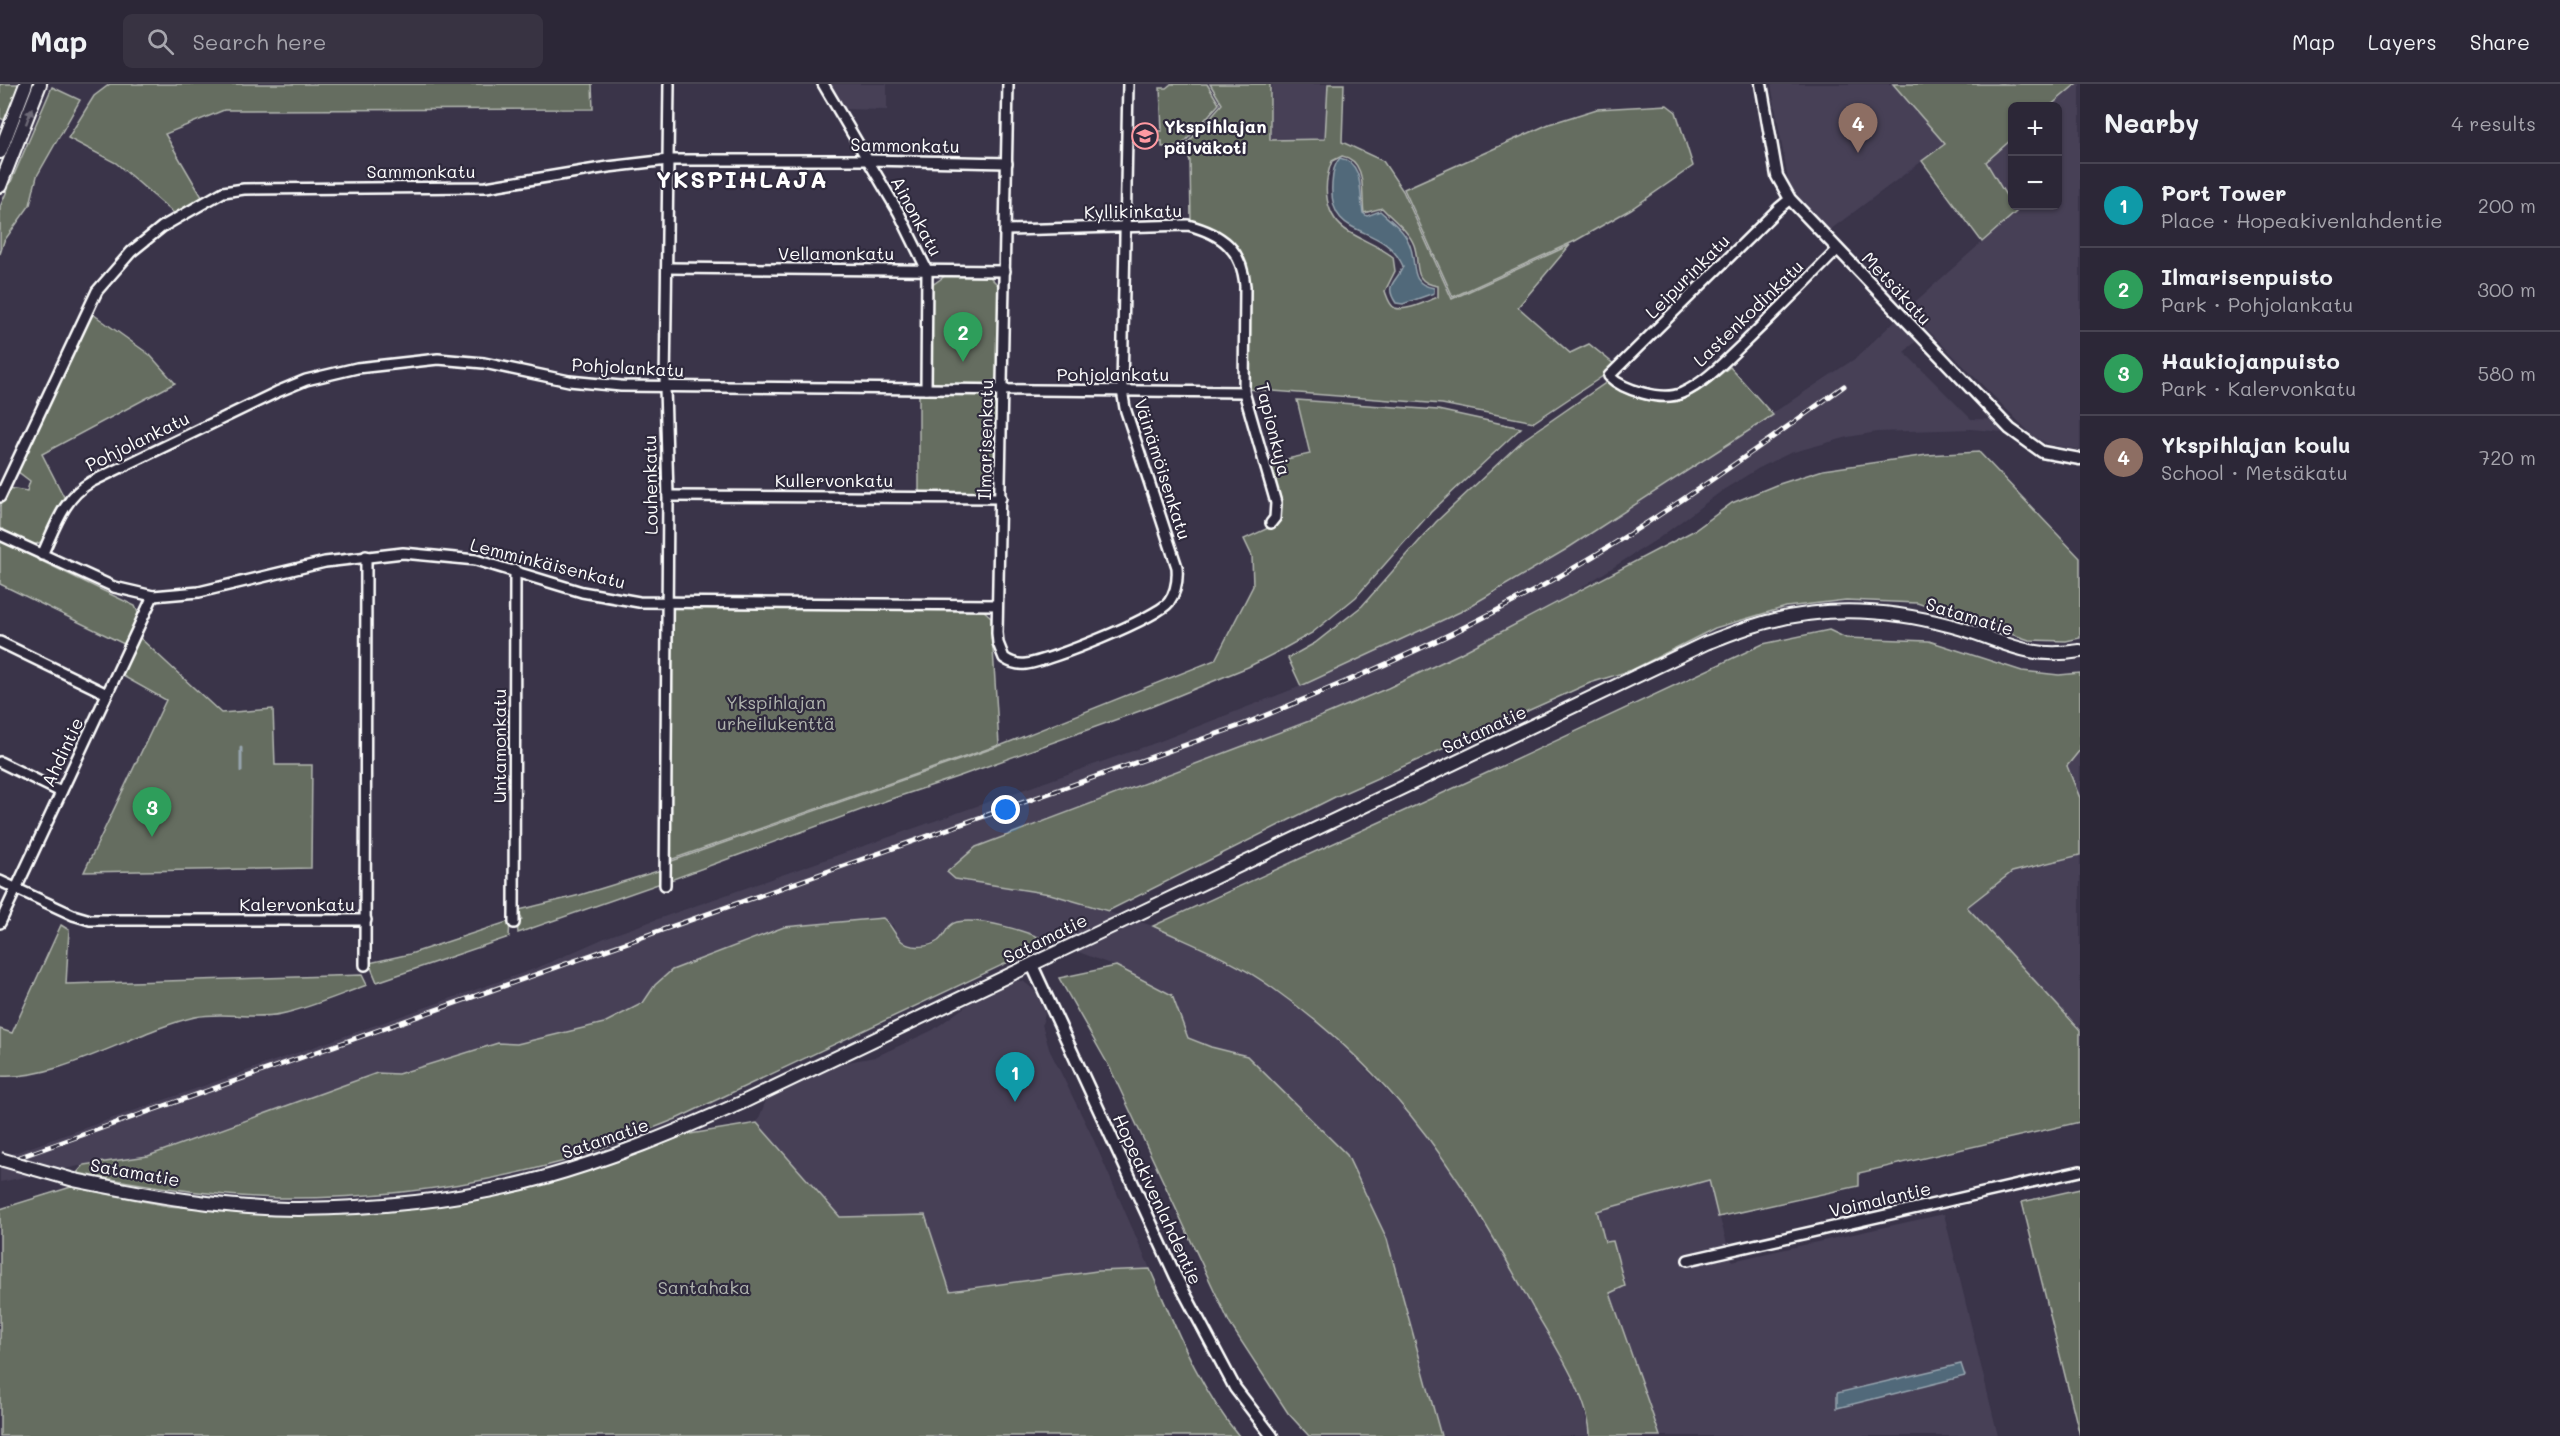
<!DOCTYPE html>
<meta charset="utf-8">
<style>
body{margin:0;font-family:Mali,sans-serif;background:#383342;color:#f1f3f6}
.controls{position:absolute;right:18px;top:18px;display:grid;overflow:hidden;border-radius:9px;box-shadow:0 2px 4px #0004}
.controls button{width:54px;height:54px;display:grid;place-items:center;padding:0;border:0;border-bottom:2px solid #484452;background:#2c2737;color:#f1f3f6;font:30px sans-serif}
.you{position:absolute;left:1006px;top:726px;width:21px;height:21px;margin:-15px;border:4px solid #fff;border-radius:50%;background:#1a73e8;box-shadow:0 0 0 9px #1a73e833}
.badge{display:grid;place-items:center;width:39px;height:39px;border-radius:50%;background:#ff9aa2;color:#fff;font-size:20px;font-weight:700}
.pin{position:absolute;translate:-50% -50px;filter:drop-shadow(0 2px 3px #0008)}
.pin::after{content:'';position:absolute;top:32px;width:21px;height:18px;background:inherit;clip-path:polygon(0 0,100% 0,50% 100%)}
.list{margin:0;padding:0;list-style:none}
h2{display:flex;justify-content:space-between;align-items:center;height:78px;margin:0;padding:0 24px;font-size:26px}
h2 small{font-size:20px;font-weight:400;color:#a6a5ad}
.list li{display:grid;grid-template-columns:39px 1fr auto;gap:18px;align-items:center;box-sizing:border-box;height:84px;padding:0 24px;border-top:2px solid #484452}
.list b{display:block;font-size:22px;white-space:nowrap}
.list p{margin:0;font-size:20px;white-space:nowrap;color:#a6a5ad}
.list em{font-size:20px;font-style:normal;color:#a6a5ad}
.icon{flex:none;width:33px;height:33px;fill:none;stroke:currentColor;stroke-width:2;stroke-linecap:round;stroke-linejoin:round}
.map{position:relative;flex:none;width:2080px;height:1352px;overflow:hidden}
header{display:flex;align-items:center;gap:36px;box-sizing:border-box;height:84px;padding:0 30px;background:#2c2737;border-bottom:2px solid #484452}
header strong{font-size:28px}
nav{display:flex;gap:33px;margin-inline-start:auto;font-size:21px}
.search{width:420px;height:54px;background:#383342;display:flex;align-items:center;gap:15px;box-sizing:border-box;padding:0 21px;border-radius:9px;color:#a6a5ad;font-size:22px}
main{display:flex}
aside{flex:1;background:#2c2737}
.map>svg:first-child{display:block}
</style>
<header>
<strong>Map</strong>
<div class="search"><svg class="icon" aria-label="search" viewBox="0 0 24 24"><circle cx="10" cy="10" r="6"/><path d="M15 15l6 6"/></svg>Search here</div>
<nav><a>Map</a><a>Layers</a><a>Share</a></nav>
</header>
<main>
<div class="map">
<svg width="2080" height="1352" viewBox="0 0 2080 1352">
<rect width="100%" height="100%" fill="#3a3449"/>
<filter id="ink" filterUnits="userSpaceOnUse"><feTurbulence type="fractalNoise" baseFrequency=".0167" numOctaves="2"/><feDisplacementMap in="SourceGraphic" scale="12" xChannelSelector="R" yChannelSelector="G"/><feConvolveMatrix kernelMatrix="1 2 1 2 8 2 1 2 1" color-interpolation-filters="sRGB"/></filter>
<g filter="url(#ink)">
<g fill="#474057">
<polygon points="830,0 887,0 887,26 843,25"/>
<polygon points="1272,0 1327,0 1324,54 1270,56"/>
<polygon points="1771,0 1893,0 1945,60 1827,148 1789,101"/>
<polygon points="2076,0 2080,0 2080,366 2050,361 2034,353 1907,225 2016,128 1986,78 2012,55 2012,122 2058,122 2058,22 2050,22"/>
<polygon points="1901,231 1921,253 1904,268 1971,335 2002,336 2014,349 1971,345 1877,348 1848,353 1790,369 1759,384 1723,406 1659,454 1557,519 1459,570 1317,634 976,763 947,788 955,795 1051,810 1153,842 1223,874 1273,904 1335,953 1411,1032 1453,1090 1519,1198 1564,1279 1582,1318 1590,1352 1441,1352 1433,1329 1247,972 1211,963 1188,954 1172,911 1115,882 1032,850 980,839 947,844 939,856 917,863 904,860 896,851 893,841 855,837 784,843 655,901 643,919 604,939 517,960 498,959 398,990 377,989 148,1072 84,1081 0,1098 0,1074 537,884 607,853 1158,658 1301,602 1460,528 1564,467 1856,274"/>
<polygon points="2080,666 2080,714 2067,682"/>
<polygon points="2080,771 2080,946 1966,823 2012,788"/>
<polygon points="1010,897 1023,897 1034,906 1040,917 1045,930 1042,940 1049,965 1091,1050 1150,1185 1097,1187 950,1207 925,1132 840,1133 757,1039 767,1014 815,990 842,979 875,973 933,946 974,916"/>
<polygon points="1709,1096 1732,1177 1944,1130 1998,1352 1660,1352 1610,1208 1625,1202 1612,1157 1605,1158 1597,1127"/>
</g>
<g fill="#656d60" stroke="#b2b6b0" stroke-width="1.5" fill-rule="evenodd">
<polygon points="0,0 20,0 4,36 0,34"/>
<polygon points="110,0 592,0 593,25 224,26 165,50 202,113 175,130 116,79 68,54 94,12"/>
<polygon points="1171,0 1207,0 1219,20 1181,62 1162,63 1162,57 1153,57 1153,47 1162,47 1160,4 1166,4"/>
<path d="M1210 0H1270V56L1325 55 1328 0H1344L1342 58 1383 77 1403 107 1452 215 1570 161 1518 223 1570 269 1589 260 1615 281 1603 292 1534 338 1442 320 1247 305 1250 199C1246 165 1224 146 1191 137L1190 77 1185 62 1222 20ZM1342 72C1368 77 1361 110 1364 129L1382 124C1392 135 1409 147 1414 161 1421 180 1410 198 1438 202V213C1427 217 1406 228 1395 224 1389 221 1387 212 1385 207L1395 187 1393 173C1379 162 1364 157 1349 148 1324 133 1322 102 1332 77Z"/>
<polygon points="1893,0 2076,0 2050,22 2012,22 2012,55 1986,78 2016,128 1982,158 1922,77 1945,60"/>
<polygon points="52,3 80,16 37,92 30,121 4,157 0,170 0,123"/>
<polygon points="1667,21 1676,28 1693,82 1631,125 1575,157 1453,213 1404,105 1549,40 1597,25"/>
<polygon points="945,192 990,193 999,202 997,294 988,301 935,301 930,295 931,202"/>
<polygon points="90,228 150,271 175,299 42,370 64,413 43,457 34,461 0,446 0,422 9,404 27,407 30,397 17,387"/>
<path d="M1730 283 1773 331 1565 466 1460 528 1301 602 1288 574 1315 559 1362 522 1436 438 1523 356 1607 298C1626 313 1654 322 1678 316 1697 312 1715 294 1730 283Z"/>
<polygon points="919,310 988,311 997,318 994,409 919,408"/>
<polygon points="1297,316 1438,326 1521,344 1431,428 1356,513 1312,549 1283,565 1248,583 1148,624 960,692 888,716 668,797 669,778 1002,661 1215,576 1253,502 1252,472 1244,455 1273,442 1278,434 1268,379 1310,370"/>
<polygon points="1979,368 2080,474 2080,554 2066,557 2029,556 1917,519 1846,516 1786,523 1715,544 1632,586 1590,599 1335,713 1108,827 1050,810 955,795 947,788 976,763 1317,634 1388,604 1459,570 1695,446 1732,419 1776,401 1823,386 1927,371"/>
<polygon points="0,457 135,522 139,531 124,560 0,500"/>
<polygon points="671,524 983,526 991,533 999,661 670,776"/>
<path d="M1829 546 1846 554 1929 557 2022 587 2059 591 2080 589V666L2067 682 2080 714V771L2012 788 1967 823 2080 946V1038L1859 1089V1102L1718 1133 1709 1096 1597 1127 1605 1158 1613 1157 1625 1202 1610 1209 1660 1352H1590C1590 1314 1552 1257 1533 1224 1497 1158 1458 1090 1411 1032 1371 984 1325 941 1274 905 1238 878 1194 861 1153 842L1502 682 1763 560Z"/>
<polygon points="139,553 221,629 273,625 275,681 312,681 311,784 84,788 166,616 121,591"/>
<polygon points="661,786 661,799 518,849 517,838 522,836 519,826 580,811"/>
<path d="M883 834C893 842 894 852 903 858 912 865 929 863 938 857 945 852 947 840 957 838 982 833 1028 848 1051 858L676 1035C638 1050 600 1066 561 1078 470 1103 371 1115 276 1114 209 1112 143 1101 77 1089L84 1081 148 1072 377 989 398 990 498 959 517 960 604 939 643 919 655 901 672 886 784 843Z"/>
<polygon points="510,837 509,853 377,898 369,879 410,870"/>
<path d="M61 841 69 846 66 900 362 891 367 901C339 911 310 924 281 930 252 936 224 927 195 933 134 947 62 996 0 992V945L12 949Z"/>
<polygon points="1116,882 1172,911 1188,954 1211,963 1247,972 1347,1071 1387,1155 1441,1352 1309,1352 1288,1329 1230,1240 1110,984 1059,894"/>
<path d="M757 1039 840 1133 925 1131 950 1207 1097 1187 1150 1185C1175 1242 1199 1304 1239 1352H0V1125L71 1103 168 1122 288 1131 563 1094 625 1074 684 1051Z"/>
<polygon points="2080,1105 2080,1352 2022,1118"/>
</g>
<g fill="#51697a" stroke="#97a5af" stroke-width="1.5">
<path d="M1340 74C1365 79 1359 111 1363 129L1367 132 1380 127C1390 136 1404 146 1409 159 1418 178 1407 200 1434 204V209L1403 220 1396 219C1383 200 1397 199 1403 182 1382 136 1328 159 1332 100 1333 91 1333 81 1340 74Z"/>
<polygon points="1961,1280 1965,1292 1837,1324 1837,1309"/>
</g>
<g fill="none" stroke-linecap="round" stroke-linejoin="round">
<polyline stroke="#97a5af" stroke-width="3" points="241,664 241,687"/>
<g stroke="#fff" stroke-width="14">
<g id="minor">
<polyline points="823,0 899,129 927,186 926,305"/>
<path d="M1008 0 997 549 998 559 1004 574C1011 579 1017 581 1026 580 1047 578 1157 534 1169 518 1176 508 1178 495 1177 483L1125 324 1122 306 1128 0"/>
<path d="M1790 115 1779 124 1609 292C1623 306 1662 318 1682 309 1705 299 1725 277 1743 260 1775 229 1807 197 1838 165"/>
<path d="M1006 146 1188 141C1222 150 1242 165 1245 202L1244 308 1276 419 1275 434 1271 439"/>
<polyline points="667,184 1005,187"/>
<polyline points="668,412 1001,414"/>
<polyline points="0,413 97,207 131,168 162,143 223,108 244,105 486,103 608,83 668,76 868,76 1007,79"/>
<polyline points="0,451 114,503 153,512 199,508 325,478 403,469 476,476 582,508 639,518 997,521"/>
<path d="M42 471C55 443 64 413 91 398L277 308 306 296 357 284 438 275 484 279 569 297 621 302 1244 308"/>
<polyline points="0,558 107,610"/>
<polyline points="0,678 61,708"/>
<polyline points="0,797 73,831 90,836 366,836"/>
<polyline points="665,801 668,412 665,303 669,0"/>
<polyline points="0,839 153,512"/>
<polyline points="514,839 515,486"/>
<polyline points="365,881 366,472"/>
<polyline points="1688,1176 2080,1087"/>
</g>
</g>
<g stroke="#fff" stroke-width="15">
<g id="tertiary">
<polyline points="1761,0 1777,92 1790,115 2010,345 2042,368 2080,375"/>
<polyline points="1032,881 1176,1193 1235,1304 1272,1352"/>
</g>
</g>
<g stroke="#fff" stroke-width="16">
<g id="secondary">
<polyline points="0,68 26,0"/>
<polyline points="0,102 40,0"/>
<path d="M74 1096C148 1111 224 1125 299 1125 379 1124 464 1116 542 1094 611 1075 676 1048 741 1019L1706 559C1728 551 1749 542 1771 537 1831 521 1893 526 1952 542 2002 555 2023 576 2080 567"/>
</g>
</g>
<use href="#minor" stroke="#2f2a3d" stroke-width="9"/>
<use href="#tertiary" stroke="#2f2a3d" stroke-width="10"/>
<use href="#secondary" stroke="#2f2a3d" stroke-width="12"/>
<g stroke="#fff" stroke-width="5">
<path id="rail" d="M0 1080 1242 641C1327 606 1412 571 1494 528 1618 464 1731 384 1844 302"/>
</g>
<use href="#rail" stroke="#2f2a3d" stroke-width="3" stroke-dasharray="9" stroke-linecap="butt"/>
<g stroke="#fff" stroke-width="16" stroke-linecap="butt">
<polyline id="secondary-bridge" points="0,1075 74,1096"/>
</g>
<use href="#secondary-bridge" stroke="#2f2a3d" stroke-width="12"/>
</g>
<defs><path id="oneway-solid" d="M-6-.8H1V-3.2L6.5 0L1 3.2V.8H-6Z" transform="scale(1.5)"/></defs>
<use fill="#6d6a77" href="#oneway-solid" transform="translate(29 32) rotate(-70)"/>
</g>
<defs>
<g id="school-ring" transform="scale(1.35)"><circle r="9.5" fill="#2f2a3d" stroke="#ff9aa2" stroke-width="1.5"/><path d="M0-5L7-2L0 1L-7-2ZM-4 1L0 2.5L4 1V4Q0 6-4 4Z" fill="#ff9aa2"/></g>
</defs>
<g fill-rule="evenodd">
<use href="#school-ring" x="1145" y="52"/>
</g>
<g text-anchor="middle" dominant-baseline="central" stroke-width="4.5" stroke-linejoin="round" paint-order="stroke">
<g font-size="18" font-weight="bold" fill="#fff" stroke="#2f2a3d" text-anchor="start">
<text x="1164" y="42">Ykspihlajan<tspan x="1164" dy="21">päiväkoti</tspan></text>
</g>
<g font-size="18" fill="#fff" stroke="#2f2a3d">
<text transform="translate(905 61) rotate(1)">Sammonkatu</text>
<text x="421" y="87">Sammonkatu</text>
<text transform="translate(1133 127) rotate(-1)">Kyllikinkatu</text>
<text transform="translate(917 132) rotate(62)">Ainonkatu</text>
<text x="836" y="169">Vellamonkatu</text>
<text transform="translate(1687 192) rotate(-45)">Leipurinkatu</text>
<text transform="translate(1897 204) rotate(47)">Metsäkatu</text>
<text transform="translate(1748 229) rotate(-44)">Lastenkodinkatu</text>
<text transform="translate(628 283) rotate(3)">Pohjolankatu</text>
<text x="1113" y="290">Pohjolankatu</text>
<text transform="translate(1274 345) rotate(76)">Tapionkuja</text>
<text transform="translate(985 356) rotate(-89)">Ilmarisenkatu</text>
<text transform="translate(137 357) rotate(-26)">Pohjolankatu</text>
<text transform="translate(1163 385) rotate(72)">Väinämöisenkatu</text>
<text x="834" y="396">Kullervonkatu</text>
<text transform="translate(650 401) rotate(-91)">Louhenkatu</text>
<text transform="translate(548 479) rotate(14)">Lemminkäisenkatu</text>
<text transform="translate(1970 532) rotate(17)">Satamatie</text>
<text transform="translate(1484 645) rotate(-25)">Satamatie</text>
<text transform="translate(499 662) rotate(-90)">Untamonkatu</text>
<text transform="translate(62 668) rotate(-65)">Ahdintie</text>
<text x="297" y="820">Kalervonkatu</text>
<text transform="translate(1045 854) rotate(-26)">Satamatie</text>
<text transform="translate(605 1054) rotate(-19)">Satamatie</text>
<text transform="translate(135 1088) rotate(10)">Satamatie</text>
<text transform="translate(1158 1115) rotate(65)">Hopeakivenlahdentie</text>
<text transform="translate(1880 1115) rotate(-13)">Voimalantie</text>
</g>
<g font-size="18" fill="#b2b6b0" stroke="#2f2a3d">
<text x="776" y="618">Ykspihlajan<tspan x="776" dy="21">urheilukenttä</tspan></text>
<text x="704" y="1203">Santahaka</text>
</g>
<g font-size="24" font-weight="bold" letter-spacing="1.5" fill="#fff" stroke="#2f2a3d">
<text x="742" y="94">YKSPIHLAJA</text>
</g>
</g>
</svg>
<div class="controls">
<button>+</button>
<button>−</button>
</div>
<div class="you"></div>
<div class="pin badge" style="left:1015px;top:1018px;background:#0f9aa8">1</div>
<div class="pin badge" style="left:963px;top:278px;background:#2e9e5b">2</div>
<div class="pin badge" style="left:152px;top:753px;background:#2e9e5b">3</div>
<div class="pin badge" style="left:1858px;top:69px;background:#8d6e63">4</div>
</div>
<aside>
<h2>Nearby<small>4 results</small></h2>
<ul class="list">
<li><span class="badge" style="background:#0f9aa8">1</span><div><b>Port Tower</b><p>Place · Hopeakivenlahdentie</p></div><em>200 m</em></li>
<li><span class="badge" style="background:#2e9e5b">2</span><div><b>Ilmarisenpuisto</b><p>Park · Pohjolankatu</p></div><em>300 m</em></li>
<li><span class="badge" style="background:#2e9e5b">3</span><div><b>Haukiojanpuisto</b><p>Park · Kalervonkatu</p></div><em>580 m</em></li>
<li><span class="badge" style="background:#8d6e63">4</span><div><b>Ykspihlajan koulu</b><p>School · Metsäkatu</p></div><em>720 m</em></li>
</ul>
</aside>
</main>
